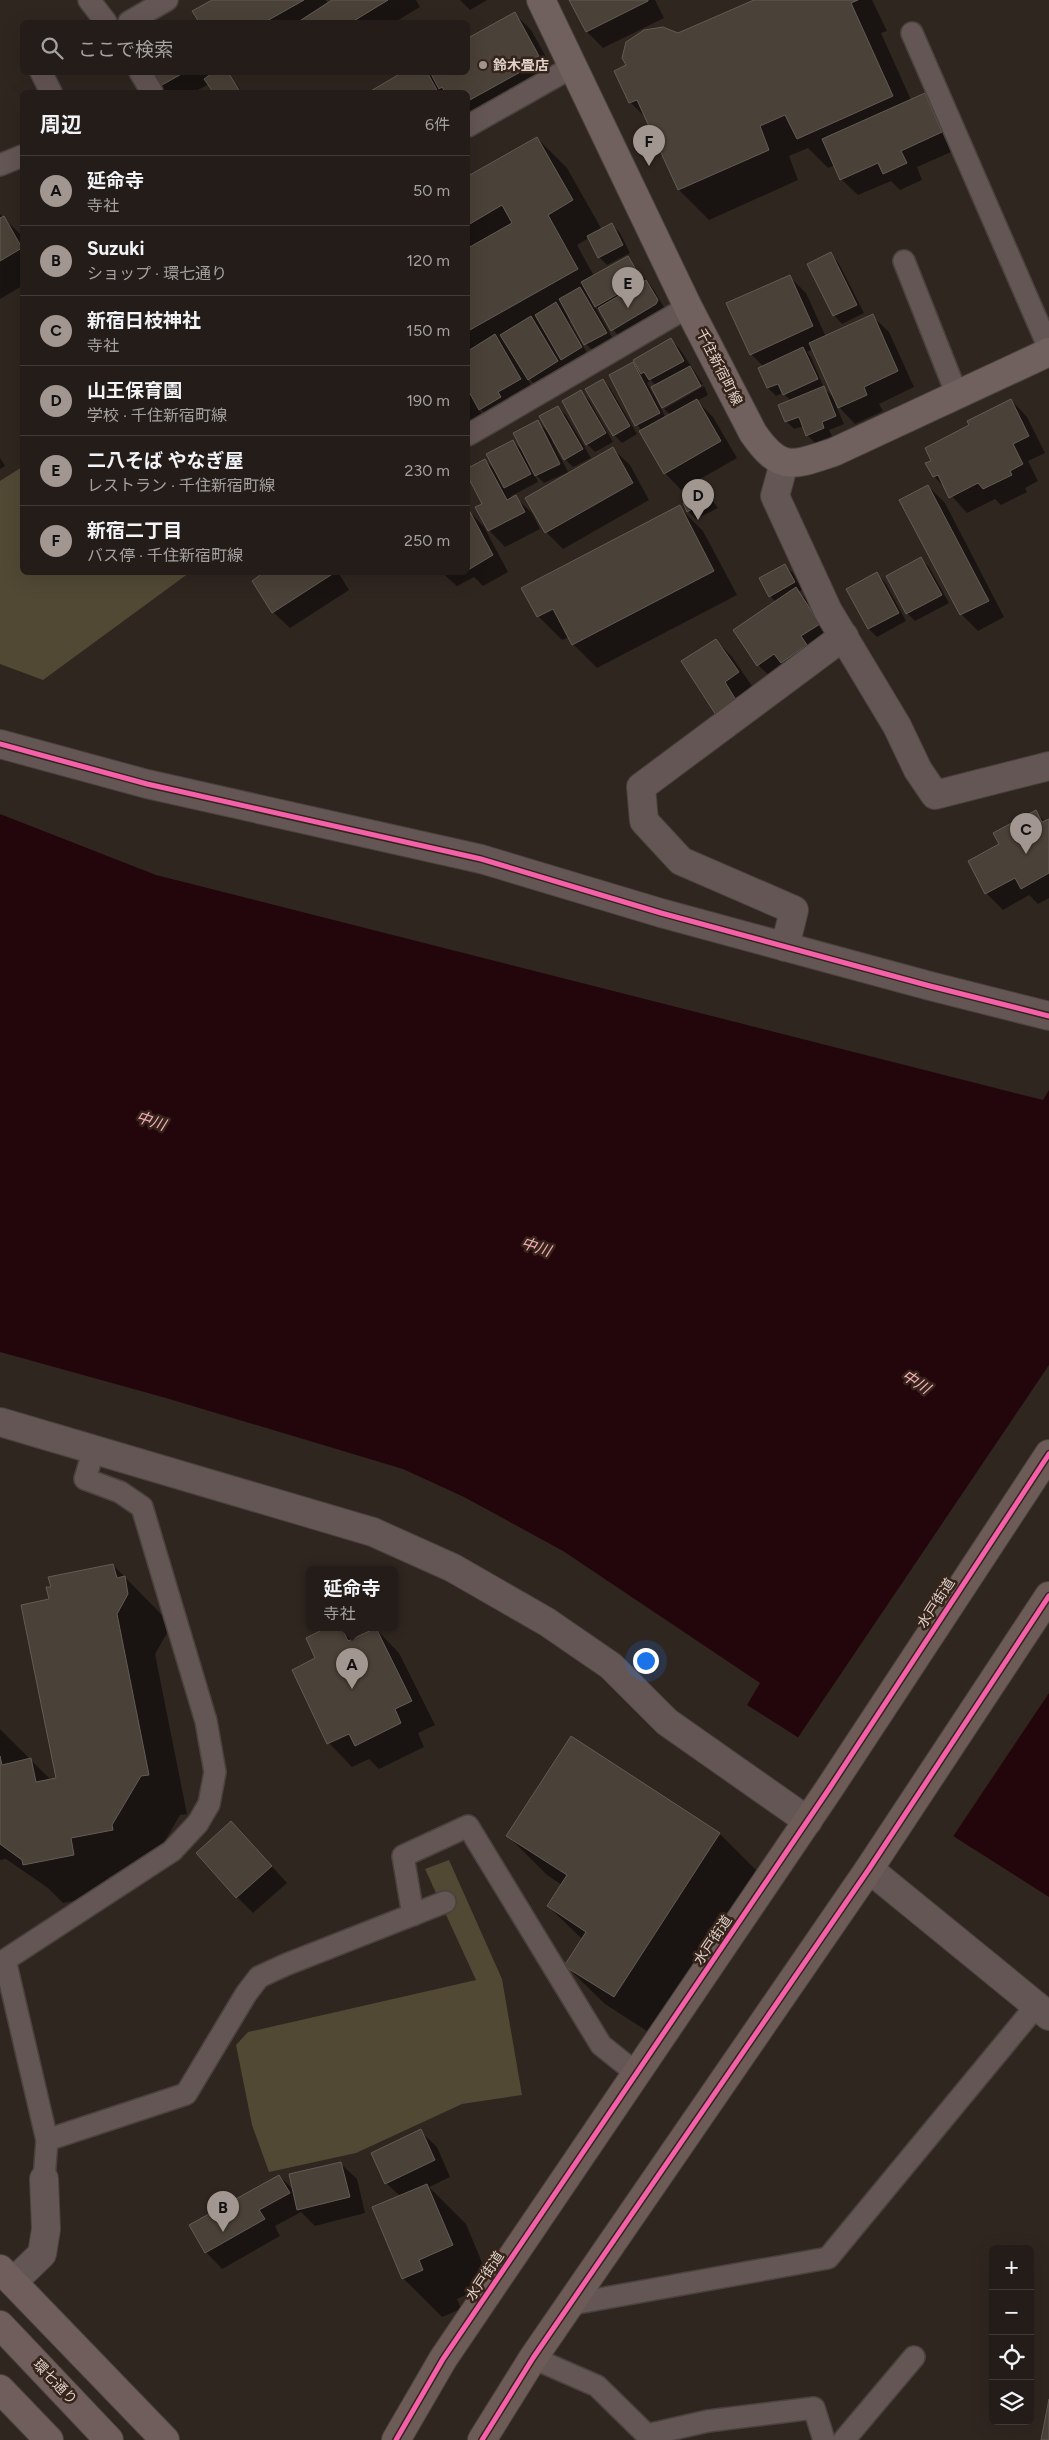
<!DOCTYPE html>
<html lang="ja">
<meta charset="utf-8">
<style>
body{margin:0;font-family:Figtree,"Noto Sans JP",sans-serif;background:#2c2521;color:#f1f3f6}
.controls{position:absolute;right:15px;bottom:15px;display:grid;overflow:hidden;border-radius:8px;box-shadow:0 5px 20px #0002}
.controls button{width:45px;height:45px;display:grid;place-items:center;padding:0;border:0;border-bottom:1px solid #413a37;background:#241c18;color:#f1f3f6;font:25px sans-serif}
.you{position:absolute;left:645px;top:1660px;width:18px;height:18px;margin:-12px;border:4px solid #fff;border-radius:50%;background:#1a73e8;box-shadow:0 0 0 8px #1a73e833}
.badge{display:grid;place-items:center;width:32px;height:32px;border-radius:50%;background:#a29690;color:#111;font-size:16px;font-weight:700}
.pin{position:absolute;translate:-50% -41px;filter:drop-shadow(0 1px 2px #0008)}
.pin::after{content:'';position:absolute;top:26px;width:18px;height:15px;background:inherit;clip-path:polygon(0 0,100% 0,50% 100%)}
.popup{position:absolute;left:306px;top:1566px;width:92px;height:65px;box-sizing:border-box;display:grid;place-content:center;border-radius:8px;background:#241c18;filter:drop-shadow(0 1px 4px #0005);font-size:16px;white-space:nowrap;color:#a3a1a2}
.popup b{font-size:19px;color:#f1f3f6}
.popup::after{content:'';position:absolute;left:50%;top:100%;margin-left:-10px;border:10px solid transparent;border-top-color:#241c18}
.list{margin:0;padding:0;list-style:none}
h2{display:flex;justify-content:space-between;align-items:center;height:65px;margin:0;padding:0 20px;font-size:21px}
h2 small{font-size:16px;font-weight:400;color:#a3a1a2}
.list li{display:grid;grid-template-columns:32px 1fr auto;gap:15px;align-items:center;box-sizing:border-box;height:70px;padding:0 20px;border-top:1px solid #413a37}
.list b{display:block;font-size:19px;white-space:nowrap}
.list p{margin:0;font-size:16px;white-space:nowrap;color:#a3a1a2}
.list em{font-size:16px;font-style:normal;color:#a3a1a2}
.icon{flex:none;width:28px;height:28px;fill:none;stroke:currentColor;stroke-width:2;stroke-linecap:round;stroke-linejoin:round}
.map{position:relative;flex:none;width:1049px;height:2440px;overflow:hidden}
.search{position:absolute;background:#241c18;box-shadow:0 5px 20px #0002;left:20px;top:20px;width:450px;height:55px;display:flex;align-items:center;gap:12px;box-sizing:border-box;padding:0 18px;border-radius:8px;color:#a3a1a2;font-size:19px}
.panel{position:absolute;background:#241c18;box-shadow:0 5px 20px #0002;left:20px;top:90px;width:450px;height:485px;border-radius:8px}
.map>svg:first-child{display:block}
</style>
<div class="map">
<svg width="1049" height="2440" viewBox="0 0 1049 2440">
<rect width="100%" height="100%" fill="#302620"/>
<g fill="#514934">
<polygon points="22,467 22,572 189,573 43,680 0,664 0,481"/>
<polygon points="449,1860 502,1979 522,2095 462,2104 356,2153 269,2172 252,2125 236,2045 248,2032 476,1980 425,1869"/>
</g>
<polygon fill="#23060c" points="0,814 156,875 1043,1100 1049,1090 1049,1897 747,1705 760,1683 563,1551 464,1497 403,1469 166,1398 0,1352"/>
<polygon fill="#302620" points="1049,1365 1049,1693 952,1838 797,1739"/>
<g fill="#0007" fill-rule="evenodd">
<polygon points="215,0 326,0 328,4 335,0 416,0 420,7 395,22 200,22 194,12"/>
<polygon points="460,0 487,0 470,10"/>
<polygon points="571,0 655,0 664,18 603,48 587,32"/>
<polygon points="757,0 872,0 887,31 881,33 911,100 924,94 941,111 958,149 917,167 922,180 900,190 891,181 858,195 841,179 835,165 828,168 808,148 789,156 798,180 709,220 679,190 647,119 630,102 678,35"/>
<polygon points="515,14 531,30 555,73 468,120 468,92 371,92 406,72 429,72 433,76 468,72 468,40"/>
<polygon points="147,72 228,72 242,92 214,92 209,84 194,92 161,92"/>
<polygon points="537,138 567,168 602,230 612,225 620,233 630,253 607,265 599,257 589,238 577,245 594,276 628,258 654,290 665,309 620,338 593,303 614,341 594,352 586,344 572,320 569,321 589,356 570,367 564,363 574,378 545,395 527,377 536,395 497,426 479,408 484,418 468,427 468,177"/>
<polygon points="0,214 22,236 22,286 0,299"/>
<polygon points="830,254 838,262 864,313 842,324 834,315"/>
<path d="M789 276 806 293 826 337 872 316 889 332 914 387 879 404 883 411 855 424 835 403 844 424 829 430 832 436 815 443 807 435 804 426 794 429 786 421 791 401 783 393 776 396 768 388 759 369 764 367 751 354ZM813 349 835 399 824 388 811 357 807 352Z"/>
<polygon points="671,340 679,348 703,384 664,406 664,408 653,388 656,386 651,380 647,383 666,418 671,415 664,409 704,386 708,395 697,401 713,417 737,458 681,490 665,473 610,376"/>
<polygon points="602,380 610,388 637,434 622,443 614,435"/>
<polygon points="581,392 589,400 613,442 595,452 587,444"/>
<polygon points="1011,400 1027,417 1045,453 1028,461 1038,481 1025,488 1027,492 1001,505 995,499 967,513 934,476 933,462 971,425"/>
<polygon points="558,407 566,415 591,458 573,467 565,459 554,440 552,441 568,472 544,483 534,473 538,482 511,496 512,498 515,497 532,513 540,529 505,547 489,530 483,504 468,475 468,469 485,460 496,471 513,441 523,452 538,422 548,432"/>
<polygon points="613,449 630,465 649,500 563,549 546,532"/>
<polygon points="0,458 5,466 0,469"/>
<polygon points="928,486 945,503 1004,617 978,631 961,614"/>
<polygon points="706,492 718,508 696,519 688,511"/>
<polygon points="679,507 703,531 737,595 597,668 573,644 569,637 562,640 538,616 523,588"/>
<polygon points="468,510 484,527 508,572 483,586 474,577 457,586 441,572 468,572"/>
<polygon points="921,559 929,567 949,603 915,621 907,613"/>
<polygon points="784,565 793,573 802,590 799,592 812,605 835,640 775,681 758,665 776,602 770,596"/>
<polygon points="266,572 338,572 349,590 290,628 273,612"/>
<polygon points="877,574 885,582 906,621 877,637 869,629 848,589"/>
<polygon points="716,640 732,657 754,689 733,731"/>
<polygon points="1035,812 1046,822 1049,820 1049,898 1038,904 1029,895 1003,910 986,893"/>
<polygon points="113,1565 163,1616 167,1633 155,1654 187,1814 180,1815 151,1865 151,1869 109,1877 112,1893 63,1903 48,1888 6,1859 0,1860 0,1729 51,1780 57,1779 50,1600"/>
<polygon points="328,1628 343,1628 355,1639 376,1629 399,1653 435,1725 418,1733 424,1747 379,1769 369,1759 352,1767 329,1743 317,1659 307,1638"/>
<polygon points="571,1738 720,1834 759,1873 653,2035 605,2004 566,1966 583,1940 548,1906 562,1885 547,1875 508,1836"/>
<polygon points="248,1840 287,1883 253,1913 237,1897"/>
<polygon points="420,2131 437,2147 450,2177 429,2187 466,2224 491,2284 457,2299 461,2309 442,2317 403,2278 400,2196 386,2183"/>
<polygon points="340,2163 357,2179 365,2213 315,2226 301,2212 275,2226 280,2236 222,2269 206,2252 279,2176 294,2190"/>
</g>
<g fill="#4a4138" stroke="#635b55">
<polygon points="212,0 304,0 265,22 199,22 192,11"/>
<polygon points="332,0 388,0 352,22 298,22"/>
<polygon points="569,0 648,0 648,1 586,32"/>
<polygon points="754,0 858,0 851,3 893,96 797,139 785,115 760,126 769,150 678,190 637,100 629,103 614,71 626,65 622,58 626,42 644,30 663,27 678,33"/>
<polygon points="515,12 539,56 531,60 533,65 468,101 468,92 445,92 442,87 439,89 430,72 468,72 468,38"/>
<polygon points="146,72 185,72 155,89"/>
<polygon points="214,72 228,72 239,90 235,92 213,92 204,79"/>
<polygon points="403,72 427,72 438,92 369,92"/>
<polygon points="925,93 942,132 901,151 907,163 883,174 878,163 840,180 822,139"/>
<polygon points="537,137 573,200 548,215 578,269 468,331 468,248 512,223 502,205 468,225 468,176"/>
<polygon points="4,216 22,248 0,261 0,218"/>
<polygon points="612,223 623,245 598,258 587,236"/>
<polygon points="831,252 857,305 833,316 807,264"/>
<polygon points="628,256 642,280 595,307 581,282"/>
<polygon points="790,275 813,326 750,355 726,303"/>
<polygon points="646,280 658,300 656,304 611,331 598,308"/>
<polygon points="580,287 607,333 584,345 559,299"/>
<polygon points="556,302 582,347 561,360 535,315"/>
<polygon points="873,314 898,371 864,387 867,395 838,408 809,343"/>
<polygon points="531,316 558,361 528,380 500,335"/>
<polygon points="495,334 521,379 498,392 501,397 479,410 468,390 468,351"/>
<polygon points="671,338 684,361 649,380 644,372 641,374 633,360"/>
<polygon points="803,347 818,379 783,395 778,384 767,388 758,368"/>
<polygon points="633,362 660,413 635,426 609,375"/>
<polygon points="690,366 701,386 662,408 651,387"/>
<polygon points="603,379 630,426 613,436 585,389"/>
<polygon points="824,386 836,416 822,422 824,428 806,436 799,417 785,422 778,405"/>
<polygon points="581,390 606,433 586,445 562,401"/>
<polygon points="697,399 721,441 664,474 639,431"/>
<polygon points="1011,399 1029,436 1013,444 1023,464 1010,471 1012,475 983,489 978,483 949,498 938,475 933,477 925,463 931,461 925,448 969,425 967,421"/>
<polygon points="558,406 583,449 564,460 539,416"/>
<polygon points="538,420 560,464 535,476 513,433"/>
<polygon points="513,440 531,474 504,488 486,454"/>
<polygon points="613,447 633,483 545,533 525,498"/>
<polygon points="485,459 507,500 516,495 525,512 488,531 475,507 482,504 468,477 468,468"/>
<polygon points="928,485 989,601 960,615 899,500"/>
<polygon points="707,491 711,499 687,512 683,503"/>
<polygon points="680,505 714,571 572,645 553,609 537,617 521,588"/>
<polygon points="468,508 493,555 468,570"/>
<polygon points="921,557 942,595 906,614 886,576"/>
<polygon points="785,564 795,582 769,597 759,578"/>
<polygon points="264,572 333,572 334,573 272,613 252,581"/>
<polygon points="877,572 899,613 868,629 846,589"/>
<polygon points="796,587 820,624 801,636 807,645 781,663 774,654 757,666 733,630"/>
<polygon points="716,639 739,672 725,682 736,700 716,715 681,661"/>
<polygon points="1036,810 1042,822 1049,819 1049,873 1021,889 1015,878 985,894 968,861 999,844 993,833"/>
<polygon points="113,1564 117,1578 125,1576 128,1594 117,1614 149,1775 141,1776 112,1825 113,1830 71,1838 74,1855 23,1865 22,1860 0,1844 0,1756 2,1765 31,1758 36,1782 56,1778 21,1605 49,1599 46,1587 51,1587 48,1577"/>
<polygon points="326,1628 342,1628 348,1641 376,1628 412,1701 395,1709 401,1723 355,1746 349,1734 327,1744 292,1670 315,1658 306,1638"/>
<polygon points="571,1736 720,1833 614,1997 564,1966 586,1932 547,1906 567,1875 506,1836"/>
<polygon points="231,1821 272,1866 236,1898 196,1853"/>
<polygon points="421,2129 435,2160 385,2184 371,2153"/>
<polygon points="341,2162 350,2197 297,2210 289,2174"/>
<polygon points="279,2175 290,2193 259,2210 265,2219 205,2253 189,2225"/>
<polygon points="427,2184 453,2245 419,2260 423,2270 402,2279 372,2207"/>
<polygon points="1049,2399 1049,2440 1041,2440"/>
</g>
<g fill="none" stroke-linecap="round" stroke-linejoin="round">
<g stroke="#4a423d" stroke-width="24">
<g id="lane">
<polyline points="89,0 106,22"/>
<polyline points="129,22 167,0"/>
<polyline points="912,33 1049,348"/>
<polyline points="41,72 51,92"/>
<polyline points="140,72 152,92"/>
<polyline points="468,126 574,66"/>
<polyline points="0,165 22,156"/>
<polyline points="904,261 957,395"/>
<polyline points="468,435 688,307"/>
<polyline points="413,1915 403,1856 468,1826 601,2045 636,2073"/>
<polyline points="47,2140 186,2094 246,1994 259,1977 285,1965 445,1902"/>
<polyline points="44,2179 47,2140 5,1960 172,1851 198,1823 209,1804 215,1772 206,1721 142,1507 120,1492 85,1479 94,1449"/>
<polyline points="572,2304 828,2258 1036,2006"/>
<polyline points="533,2358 597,2386 647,2435 708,2421 814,2408 824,2440"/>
<polyline points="844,2440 914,2357"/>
</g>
</g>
<g stroke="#4a423d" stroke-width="30">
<g id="street">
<polyline points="784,463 775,496 828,611 897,726 918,770 935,795 1049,766"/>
<polyline points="0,744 147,784 481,859 661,913 930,986 1049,1016"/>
<polyline points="785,947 794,910 681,861 644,821 641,787 844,636"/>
<polyline points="0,1422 373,1532 453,1568 547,1622 611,1666 667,1722 808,1821"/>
<polyline points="869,1869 1049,2016"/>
<polyline points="13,2282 42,2254 46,2229 44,2179"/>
</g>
</g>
<g stroke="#4a423d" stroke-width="30">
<path id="secondary" d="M541 0 688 307 753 433C780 472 792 466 834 452L1049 352"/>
</g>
<g stroke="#4a423d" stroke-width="30">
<g id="primary">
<polyline points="0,2269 165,2440"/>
<polyline points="0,2325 109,2440"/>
<polyline points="0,2389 49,2440"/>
</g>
</g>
<g stroke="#4a423d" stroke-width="30">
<g id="highway">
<polyline points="396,2440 443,2359 829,1789 1049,1454"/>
<polyline points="482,2440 533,2358 869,1869 1049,1596"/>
</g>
</g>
<use href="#lane" stroke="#645654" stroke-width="21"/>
<use href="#street" stroke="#645654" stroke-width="28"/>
<use href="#secondary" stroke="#70615e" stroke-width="28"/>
<use href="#primary" stroke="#6f5e5b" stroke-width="28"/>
<use href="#highway" stroke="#6c5b57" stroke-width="28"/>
<g stroke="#36241a" stroke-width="8">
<g id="cycleway">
<polyline points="0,744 147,784 481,859 661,913 930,986 1049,1016"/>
<polyline points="396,2440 443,2359 829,1789 1049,1454"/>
<polyline points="482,2440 533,2358 869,1869 1049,1596"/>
</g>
</g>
<use href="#cycleway" stroke="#f560ab" stroke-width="5"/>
</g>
<circle fill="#a29690" stroke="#36241a" stroke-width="2" cx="483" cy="65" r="5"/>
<g text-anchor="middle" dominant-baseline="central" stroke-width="5" stroke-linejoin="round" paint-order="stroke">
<g font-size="14" font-weight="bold" fill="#dfd2cc" stroke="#36241a" text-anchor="start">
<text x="493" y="65">鈴木畳店</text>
</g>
<g font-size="14" fill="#dfd2cc" stroke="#36241a">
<text transform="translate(719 367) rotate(63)">千住新宿町線</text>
<text transform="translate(936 1603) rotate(-57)">水戸街道</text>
<text transform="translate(713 1940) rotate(-56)">水戸街道</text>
<text transform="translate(485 2276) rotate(-56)">水戸街道</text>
<text transform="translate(55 2382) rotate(46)">環七通り</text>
</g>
<g font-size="15" font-style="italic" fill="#f9b0bc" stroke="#36241a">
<text transform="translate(151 1121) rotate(18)">中川</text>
<text transform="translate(536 1247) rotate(18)">中川</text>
<text transform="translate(916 1382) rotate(33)">中川</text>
</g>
</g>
</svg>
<div class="controls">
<button>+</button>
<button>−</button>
<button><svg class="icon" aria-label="locate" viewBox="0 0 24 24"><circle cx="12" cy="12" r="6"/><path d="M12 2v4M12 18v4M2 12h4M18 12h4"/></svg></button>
<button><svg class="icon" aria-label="layers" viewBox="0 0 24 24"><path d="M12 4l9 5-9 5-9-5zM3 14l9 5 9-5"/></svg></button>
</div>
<div class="you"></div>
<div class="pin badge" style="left:352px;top:1689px">A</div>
<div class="popup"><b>延命寺</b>寺社</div>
<div class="pin badge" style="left:223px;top:2232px">B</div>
<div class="pin badge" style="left:1026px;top:854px">C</div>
<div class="pin badge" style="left:698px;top:520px">D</div>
<div class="pin badge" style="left:628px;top:308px">E</div>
<div class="pin badge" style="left:649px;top:166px">F</div>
<div class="search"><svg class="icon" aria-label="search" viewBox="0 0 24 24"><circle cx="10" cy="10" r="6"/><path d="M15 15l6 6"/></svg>ここで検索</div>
<section class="panel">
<h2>周辺<small>6件</small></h2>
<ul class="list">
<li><span class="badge">A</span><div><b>延命寺</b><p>寺社</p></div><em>50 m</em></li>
<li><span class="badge">B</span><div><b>Suzuki</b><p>ショップ · 環七通り</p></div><em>120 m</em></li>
<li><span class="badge">C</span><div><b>新宿日枝神社</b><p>寺社</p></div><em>150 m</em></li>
<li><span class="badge">D</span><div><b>山王保育園</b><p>学校 · 千住新宿町線</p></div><em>190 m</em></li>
<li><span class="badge">E</span><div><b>二八そば やなぎ屋</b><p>レストラン · 千住新宿町線</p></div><em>230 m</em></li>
<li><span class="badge">F</span><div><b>新宿二丁目</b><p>バス停 · 千住新宿町線</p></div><em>250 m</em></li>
</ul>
</section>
</div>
